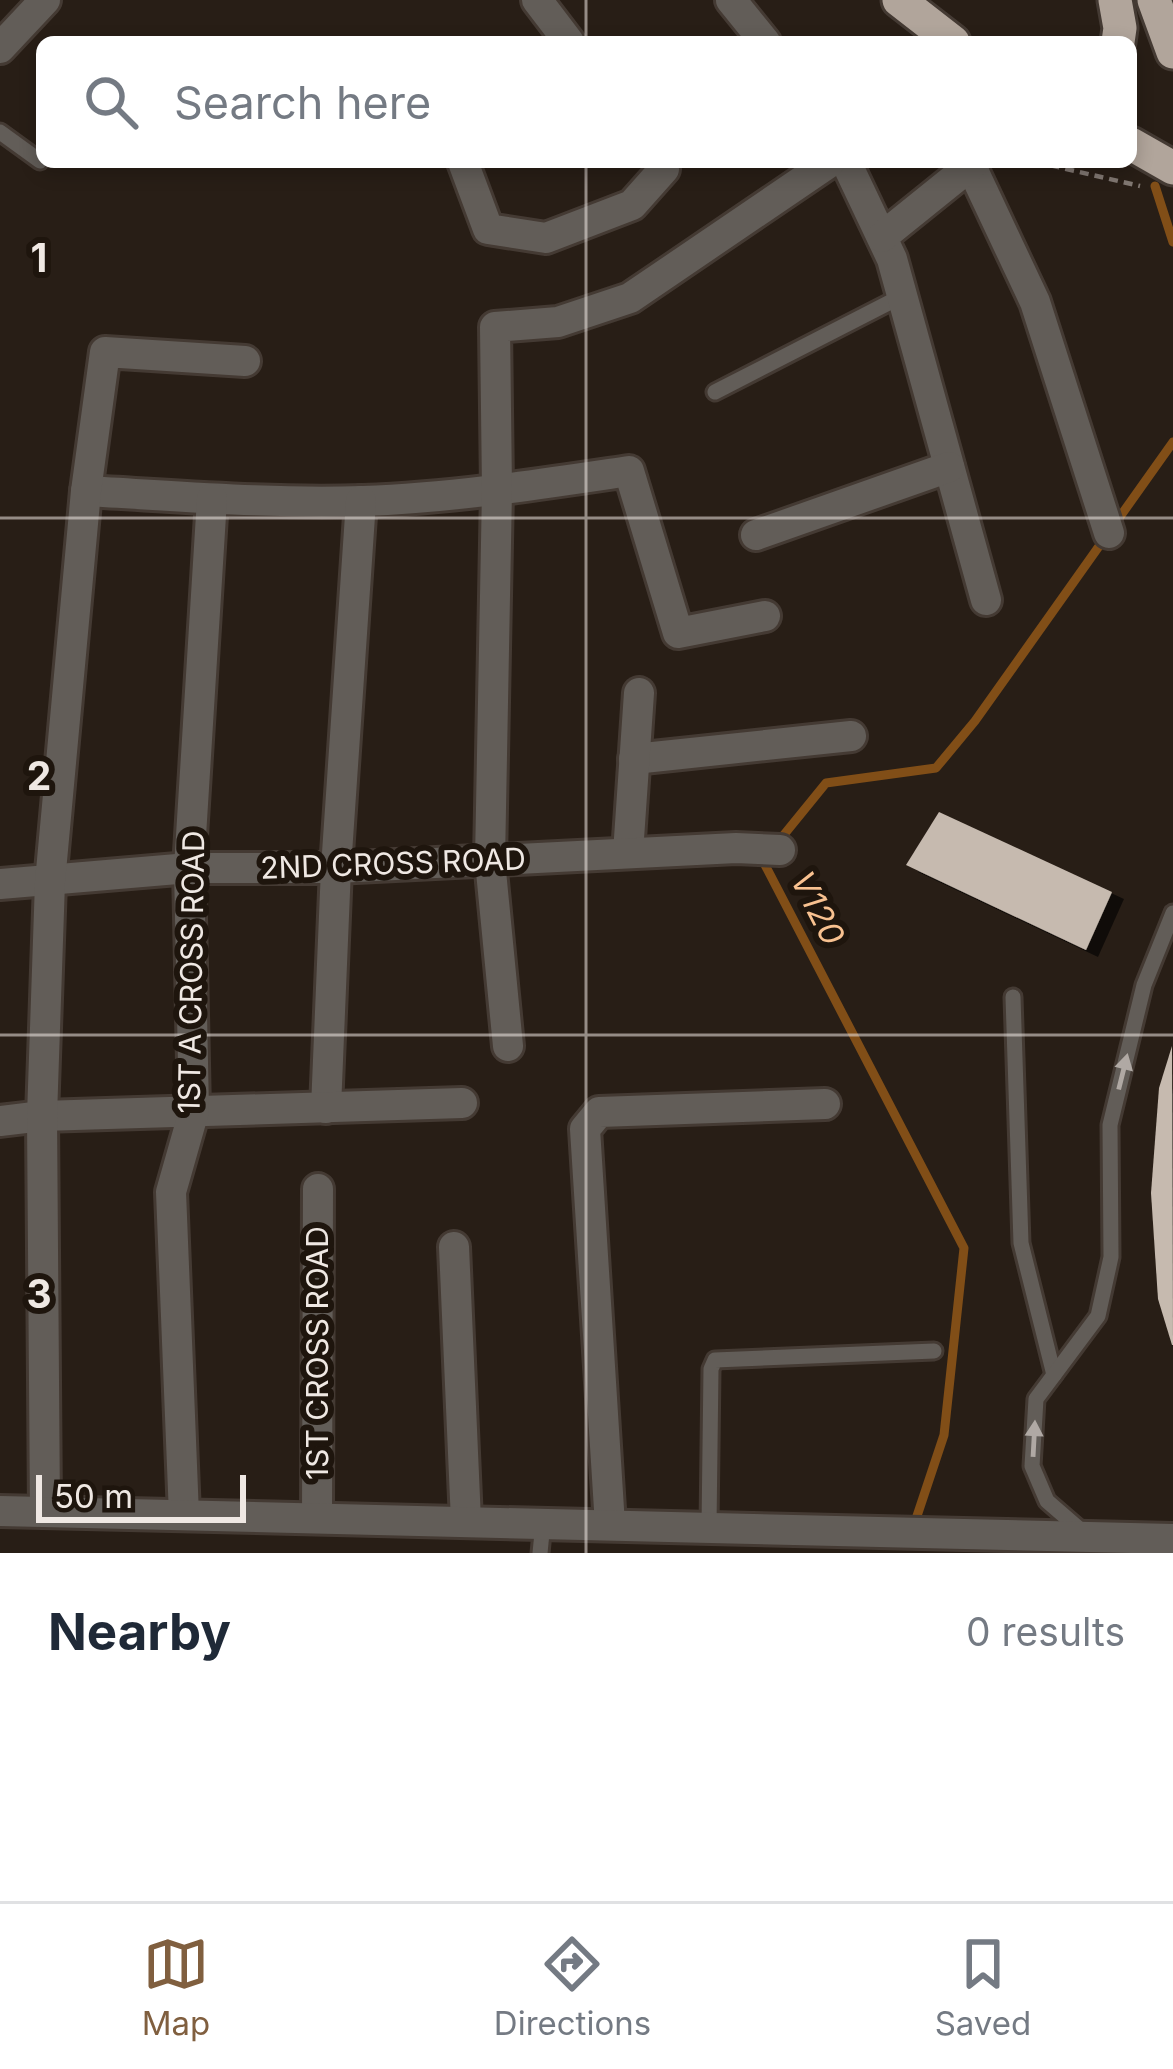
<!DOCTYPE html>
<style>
body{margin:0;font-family:Inter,sans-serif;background:#f6f6f7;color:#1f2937}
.scale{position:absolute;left:36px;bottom:30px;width:210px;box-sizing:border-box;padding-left:12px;border:6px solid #efe8e3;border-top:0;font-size:33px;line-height:42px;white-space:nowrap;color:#efe8e3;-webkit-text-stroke:9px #1e150d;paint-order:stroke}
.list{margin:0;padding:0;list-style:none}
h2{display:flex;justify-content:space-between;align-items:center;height:156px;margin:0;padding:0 48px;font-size:51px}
h2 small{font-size:39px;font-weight:400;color:#747a83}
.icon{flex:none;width:66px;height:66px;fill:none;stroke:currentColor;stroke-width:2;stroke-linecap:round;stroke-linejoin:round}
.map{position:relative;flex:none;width:1173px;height:1553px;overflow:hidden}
.search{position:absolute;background:#fff;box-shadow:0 6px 18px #0003;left:36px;right:36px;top:36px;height:132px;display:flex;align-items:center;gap:30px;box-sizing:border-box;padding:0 42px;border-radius:18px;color:#747a83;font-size:45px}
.sheet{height:348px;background:#fff}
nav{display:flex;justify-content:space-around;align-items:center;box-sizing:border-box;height:168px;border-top:3px solid #e0e1e3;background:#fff;font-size:33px;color:#747a83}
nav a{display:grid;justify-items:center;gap:6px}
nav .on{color:#805f3f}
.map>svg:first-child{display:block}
</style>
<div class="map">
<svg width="1173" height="1553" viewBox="0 0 1173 1553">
<defs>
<filter id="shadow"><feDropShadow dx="12" dy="7" stdDeviation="0" flood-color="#0009"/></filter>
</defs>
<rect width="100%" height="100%" fill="#281e16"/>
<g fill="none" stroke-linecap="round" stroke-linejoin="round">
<g stroke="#814e17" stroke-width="9">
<polyline points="1155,186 1173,242"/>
<polyline points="778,842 826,783 936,768 975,721 1173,442"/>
<polyline points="768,855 763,861 964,1248 944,1435 914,1525"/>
</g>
</g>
<g fill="#c6baaf" filter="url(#shadow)">
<polygon points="939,812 1112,892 1086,950 906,865"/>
<polygon points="1172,1046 1173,1345 1172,1345 1158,1299 1151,1193 1159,1088"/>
</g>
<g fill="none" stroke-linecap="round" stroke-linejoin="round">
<g stroke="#443a33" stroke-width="21">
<g id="service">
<polyline points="0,132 40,161"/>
<polyline points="715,392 902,296"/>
<polyline points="1013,997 1021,1243 1054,1375"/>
<polyline points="709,1526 711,1369 715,1360 934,1351"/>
<polyline points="1084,1533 1047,1501 1032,1466 1036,1399 1098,1316 1111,1257 1110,1125 1144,985 1173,913"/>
<polyline points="540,1553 543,1523"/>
</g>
</g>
<g stroke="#443a33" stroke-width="36">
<g id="minor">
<polyline points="537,0 569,42"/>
<polyline points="731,0 765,42"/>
<polyline points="0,48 45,0"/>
<polyline points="463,162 488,229 546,238 632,205 664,169 659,162"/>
<polyline points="846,162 892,259 986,600"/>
<polyline points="971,166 1035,302 1109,533"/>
<polyline points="882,237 975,162"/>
<path d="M86 491C178 496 271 504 363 501 452 498 541 484 629 471L678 633 765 616"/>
<polyline points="756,535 949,467"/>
<polyline points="634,759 851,736"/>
<polyline points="628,853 639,693"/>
<polyline points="0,884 189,868 336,868 736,848 780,850"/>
<polyline points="508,1046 490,861 497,490 495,327 558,322 630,298 830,162"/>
<polyline points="326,1108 336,868 361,501"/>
<polyline points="0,1121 42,1116 462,1103"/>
<polyline points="454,1247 466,1521"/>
<polyline points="45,1512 42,1116 50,882 86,491 105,352 245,361"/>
<polyline points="184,1515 171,1192 194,1111 189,868 212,499"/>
<polyline points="317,1518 318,1189"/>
<polyline points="610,1525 585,1129 599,1112 825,1104"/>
</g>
</g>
<g stroke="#443a33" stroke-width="36">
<polyline id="tertiary" points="0,1511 1173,1539"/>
</g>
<g stroke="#443a33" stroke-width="39">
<g id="trunk">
<polyline points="899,0 953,42"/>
<polyline points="1115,0 1120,28 1118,42"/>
<polyline points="1154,0 1173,52"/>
<polyline points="1131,144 1173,168"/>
</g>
</g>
<polyline stroke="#817872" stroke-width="4.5" stroke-dasharray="9 6" stroke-linecap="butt" points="1036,162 1140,186"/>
<use href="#service" stroke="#625d58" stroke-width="15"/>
<use href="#minor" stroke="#625d58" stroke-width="30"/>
<use href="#tertiary" stroke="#625d58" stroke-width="30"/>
<use href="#trunk" stroke="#b1a59b" stroke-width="33"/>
</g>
<defs><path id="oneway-solid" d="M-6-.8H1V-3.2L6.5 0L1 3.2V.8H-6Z" transform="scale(3)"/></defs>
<g fill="#b0a9a4">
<use href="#oneway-solid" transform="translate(1123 1072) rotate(-76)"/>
<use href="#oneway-solid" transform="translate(1034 1439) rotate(-87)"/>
</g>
<path fill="none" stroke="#efe8e3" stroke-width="3" stroke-opacity="0.55" d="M586 0V42M586 162V1553M0 518H1173M0 1035H1173"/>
<g text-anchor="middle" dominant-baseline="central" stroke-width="12" stroke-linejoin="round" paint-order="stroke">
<g font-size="30" fill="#efe8e3" stroke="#1e150d">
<text transform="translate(393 863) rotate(-2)">2ND CROSS ROAD</text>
<text transform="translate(191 972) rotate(-89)">1ST A CROSS ROAD</text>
<text transform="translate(317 1353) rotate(-90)">1ST CROSS ROAD</text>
</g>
<g font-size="33" font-style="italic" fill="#f8c190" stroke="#1e150d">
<text transform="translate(818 908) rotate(63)">V120</text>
</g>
</g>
<g font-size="39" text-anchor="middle" font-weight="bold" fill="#efe8e3" stroke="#1e150d" stroke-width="12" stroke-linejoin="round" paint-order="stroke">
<text x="39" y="272">1</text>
<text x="39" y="790">2</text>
<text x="39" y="1308">3</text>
</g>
</svg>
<div class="scale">50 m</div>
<div class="search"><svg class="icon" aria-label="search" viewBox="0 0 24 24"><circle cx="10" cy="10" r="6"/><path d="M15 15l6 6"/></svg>Search here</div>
</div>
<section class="sheet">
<h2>Nearby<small>0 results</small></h2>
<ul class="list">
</ul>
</section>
<nav>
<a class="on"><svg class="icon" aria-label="map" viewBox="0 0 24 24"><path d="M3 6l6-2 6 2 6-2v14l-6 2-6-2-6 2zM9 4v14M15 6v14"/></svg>Map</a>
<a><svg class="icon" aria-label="directions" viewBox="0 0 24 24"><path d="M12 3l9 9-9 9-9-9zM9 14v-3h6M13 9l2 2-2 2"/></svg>Directions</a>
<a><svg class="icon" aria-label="saved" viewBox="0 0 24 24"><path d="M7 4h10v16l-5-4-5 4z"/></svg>Saved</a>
</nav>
